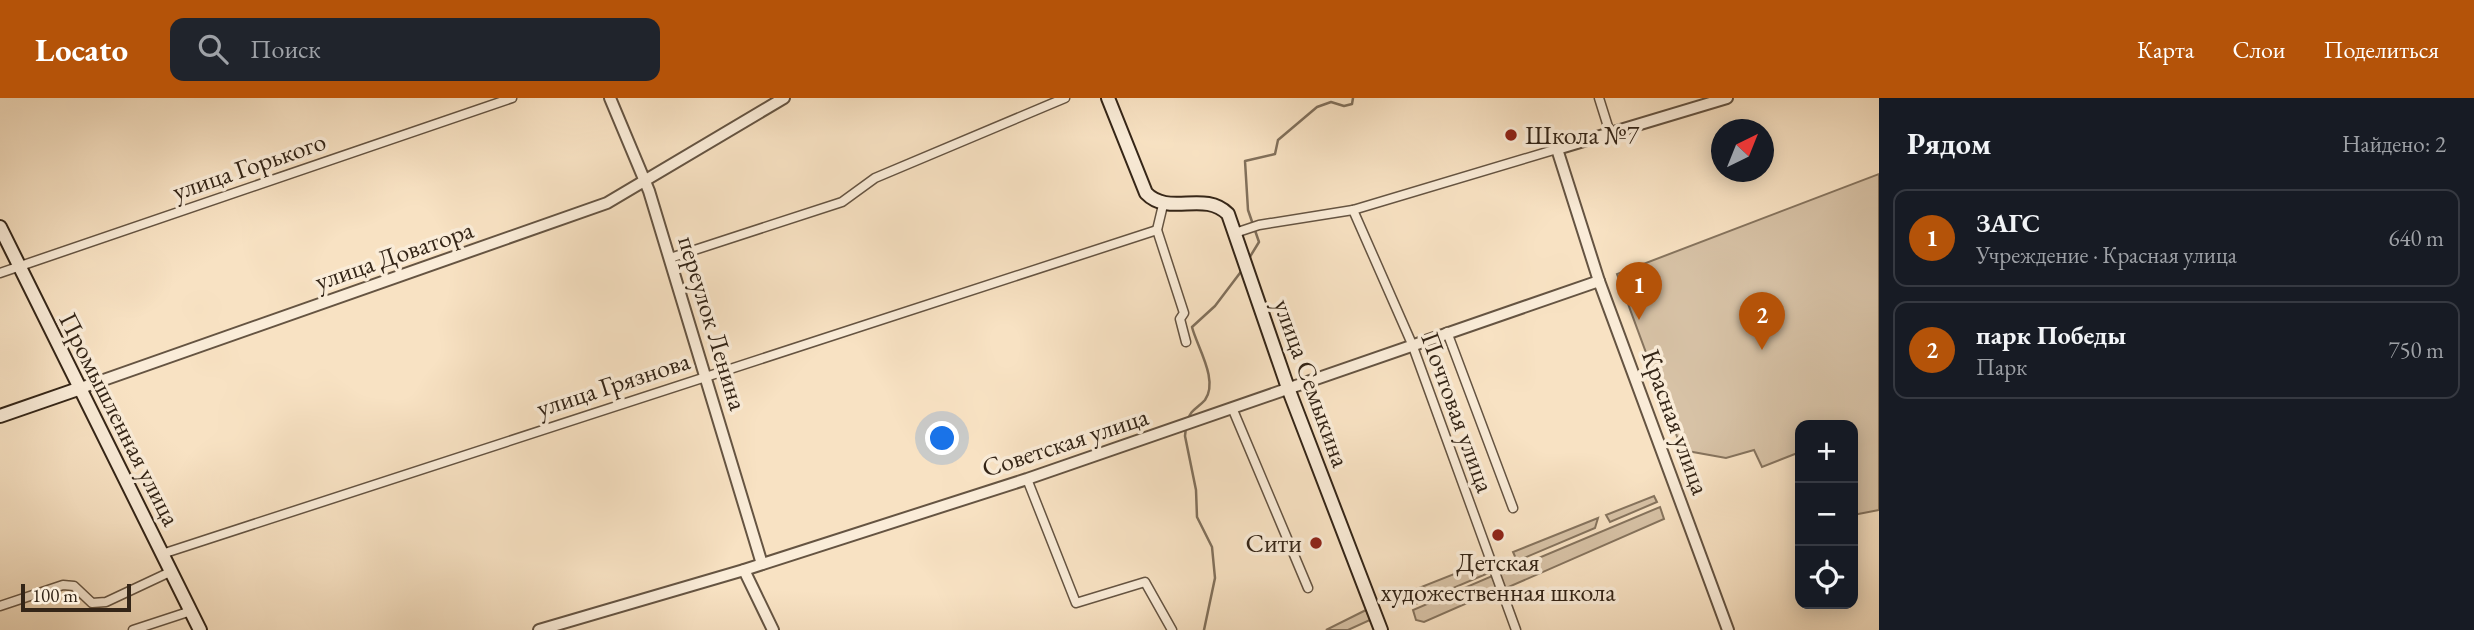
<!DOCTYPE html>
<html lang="ru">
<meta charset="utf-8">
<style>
body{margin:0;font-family:"EB Garamond",serif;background:#20242c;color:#f1f3f6}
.controls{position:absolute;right:21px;bottom:21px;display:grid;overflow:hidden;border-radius:14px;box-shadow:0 4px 18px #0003}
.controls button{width:63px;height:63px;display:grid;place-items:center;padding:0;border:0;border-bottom:2px solid #363941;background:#171b24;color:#f1f3f6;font:35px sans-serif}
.compass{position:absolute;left:1711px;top:21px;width:63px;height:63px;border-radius:50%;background:#171b24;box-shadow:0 4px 18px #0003;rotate:43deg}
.scale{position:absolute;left:21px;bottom:18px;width:110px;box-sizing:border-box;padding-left:7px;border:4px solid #342517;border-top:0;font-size:19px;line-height:24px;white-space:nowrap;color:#342517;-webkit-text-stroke:5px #faecd8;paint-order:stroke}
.you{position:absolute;left:943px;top:341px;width:24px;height:24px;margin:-18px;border:5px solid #fff;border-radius:50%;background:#1a73e8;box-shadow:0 0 0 10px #1a73e833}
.badge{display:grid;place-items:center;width:46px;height:46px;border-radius:50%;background:#b45309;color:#fff;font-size:23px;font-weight:700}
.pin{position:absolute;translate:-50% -58px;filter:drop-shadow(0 2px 4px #0008)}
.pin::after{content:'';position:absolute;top:37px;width:24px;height:21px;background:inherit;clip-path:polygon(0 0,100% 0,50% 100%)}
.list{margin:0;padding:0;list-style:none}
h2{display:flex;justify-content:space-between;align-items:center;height:91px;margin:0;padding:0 28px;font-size:30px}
h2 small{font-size:23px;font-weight:400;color:#9ea1a6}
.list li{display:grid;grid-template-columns:46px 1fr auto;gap:21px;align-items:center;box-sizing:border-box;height:98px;margin:0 14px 14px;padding:0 14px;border:2px solid #363941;border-radius:14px}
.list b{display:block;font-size:26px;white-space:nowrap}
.list p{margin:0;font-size:23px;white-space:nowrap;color:#9ea1a6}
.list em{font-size:23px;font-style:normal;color:#9ea1a6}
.icon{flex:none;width:38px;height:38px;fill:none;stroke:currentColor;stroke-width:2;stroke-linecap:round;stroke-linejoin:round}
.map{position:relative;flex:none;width:1879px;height:532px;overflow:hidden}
header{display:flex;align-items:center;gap:42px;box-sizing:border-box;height:98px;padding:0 35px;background:#b45309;color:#fff}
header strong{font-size:33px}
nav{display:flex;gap:38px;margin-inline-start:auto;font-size:24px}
.search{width:490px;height:63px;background:#20242c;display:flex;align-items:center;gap:18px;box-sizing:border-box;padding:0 24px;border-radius:14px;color:#9ea1a6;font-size:26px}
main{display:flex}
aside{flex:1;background:#171b24}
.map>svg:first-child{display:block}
</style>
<header>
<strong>Locato</strong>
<div class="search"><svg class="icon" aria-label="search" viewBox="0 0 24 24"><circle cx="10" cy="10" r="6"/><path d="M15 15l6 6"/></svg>Поиск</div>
<nav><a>Карта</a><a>Слои</a><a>Поделиться</a></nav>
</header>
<main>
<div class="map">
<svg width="1879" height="532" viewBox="0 0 1879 532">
<rect width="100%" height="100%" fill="#f8e2c3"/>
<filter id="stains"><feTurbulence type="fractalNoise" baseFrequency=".00286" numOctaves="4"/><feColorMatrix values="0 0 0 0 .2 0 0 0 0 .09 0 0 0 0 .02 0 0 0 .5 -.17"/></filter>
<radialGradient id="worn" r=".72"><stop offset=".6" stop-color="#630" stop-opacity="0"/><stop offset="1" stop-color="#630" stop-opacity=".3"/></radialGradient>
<g fill="#d7c2a6" stroke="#86745e" stroke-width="2">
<polygon points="1879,76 1879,412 1853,417 1853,327 1800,327 1800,354 1762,369 1754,352 1726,360 1682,352 1617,176"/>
<polygon points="1654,398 1657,404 1610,424 1606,417"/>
<polygon points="1660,409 1664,421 1504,491 1498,477"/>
<polygon points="1598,420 1595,430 1517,463 1513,454"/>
<polygon points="1487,463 1491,474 1411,508 1406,495"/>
<polygon points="1492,478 1497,492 1424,524 1416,522 1413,512"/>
<polygon points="1366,512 1370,522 1348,532 1326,532"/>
</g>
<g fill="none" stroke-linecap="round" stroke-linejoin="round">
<g stroke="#81705b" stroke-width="2.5">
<polyline points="1248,162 1259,144 1248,112 1245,63 1275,56 1278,42 1317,9 1331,4 1344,8 1352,6 1353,0"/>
<path d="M1188 322C1190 312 1198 310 1205 302 1219 282 1197 249 1192 229L1215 208 1243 171"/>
<polyline points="1186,329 1185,338 1196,392 1197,419 1212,449 1215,480 1204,532"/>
</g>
<g stroke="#655442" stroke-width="11">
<g id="minor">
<polyline points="1599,0 1610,35"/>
<polyline points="1163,107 1157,132 1184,215 1180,221 1186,244"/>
<polyline points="1353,112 1412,246 1516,532"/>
<polyline points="1235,135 1259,127 1353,112 1557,51"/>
<polyline points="670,160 842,104 875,80 1065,0"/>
<polyline points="0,175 512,0"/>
<polyline points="1447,234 1513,410"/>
<polyline points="1233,312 1308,490"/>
<polyline points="1027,381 1076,505 1145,484 1172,532"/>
<polyline points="162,456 1157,132"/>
<polyline points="0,508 63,487 74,488 92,505 106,504 170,474"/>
<polyline points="133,532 191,513"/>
</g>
</g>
<g stroke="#655442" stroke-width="14">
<g id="tertiary">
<polyline points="610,0 649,93 762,466"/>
<polyline points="1727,0 1557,51 1599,183 1728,532"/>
<polyline points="78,291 607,105 784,0"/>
<polyline points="744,472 773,532"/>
<polyline points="539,532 744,472 1027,381 1599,183"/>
</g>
</g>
<g stroke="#342517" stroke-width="16">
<g id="secondary">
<path d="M1108 0 1146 95C1169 119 1204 92 1228 116L1288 290 1381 532"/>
<polyline points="0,129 200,532"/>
<polyline points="0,318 78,291"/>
</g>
</g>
<use href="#minor" stroke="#faecd8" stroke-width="8"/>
<use href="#tertiary" stroke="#faecd8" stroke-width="10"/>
<use href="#secondary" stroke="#faecd8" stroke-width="12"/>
</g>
<g fill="#8f2418" stroke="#faecd8" stroke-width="2.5">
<circle cx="1511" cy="37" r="7"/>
<circle cx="1498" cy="437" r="7"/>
<circle cx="1316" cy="445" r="7"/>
</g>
<g text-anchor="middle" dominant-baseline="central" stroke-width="7" stroke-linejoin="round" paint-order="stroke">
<g font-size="26" fill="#342517" stroke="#faecd8" text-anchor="start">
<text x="1525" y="37">Школа №7</text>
<text x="1302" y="445" text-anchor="end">Сити</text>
<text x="1498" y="464" text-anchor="middle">Детская<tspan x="1498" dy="30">художественная школа</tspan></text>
</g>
<g font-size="26" fill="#342517" stroke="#faecd8">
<text transform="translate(249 68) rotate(-19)">улица Горького</text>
<text transform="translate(394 157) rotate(-19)">улица Доватора</text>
<text transform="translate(713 225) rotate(73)">переулок Ленина</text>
<text transform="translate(1312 285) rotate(70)">улица Семыкина</text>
<text transform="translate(613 286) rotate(-18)">улица Грязнова</text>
<text transform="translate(1458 314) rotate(70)">Почтовая улица</text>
<text transform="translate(120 321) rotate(63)">Промышленная улица</text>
<text transform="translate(1676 324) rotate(70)">Красная улица</text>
<text transform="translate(1065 344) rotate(-18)">Советская улица</text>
</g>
</g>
<rect width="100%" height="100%" filter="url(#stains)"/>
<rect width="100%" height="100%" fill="url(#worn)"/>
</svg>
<div class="controls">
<button>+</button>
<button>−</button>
<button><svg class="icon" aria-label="locate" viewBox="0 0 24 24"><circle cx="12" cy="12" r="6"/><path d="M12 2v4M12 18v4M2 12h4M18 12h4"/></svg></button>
</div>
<svg class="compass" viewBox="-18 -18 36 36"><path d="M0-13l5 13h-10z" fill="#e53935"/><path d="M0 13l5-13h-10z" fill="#9ea1a6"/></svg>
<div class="scale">100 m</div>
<div class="you"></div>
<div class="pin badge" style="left:1639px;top:222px">1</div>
<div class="pin badge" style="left:1762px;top:252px">2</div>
</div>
<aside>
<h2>Рядом<small>Найдено: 2</small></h2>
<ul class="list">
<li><span class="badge">1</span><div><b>ЗАГС</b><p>Учреждение · Красная улица</p></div><em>640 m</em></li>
<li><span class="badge">2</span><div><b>парк Победы</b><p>Парк</p></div><em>750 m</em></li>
</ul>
</aside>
</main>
